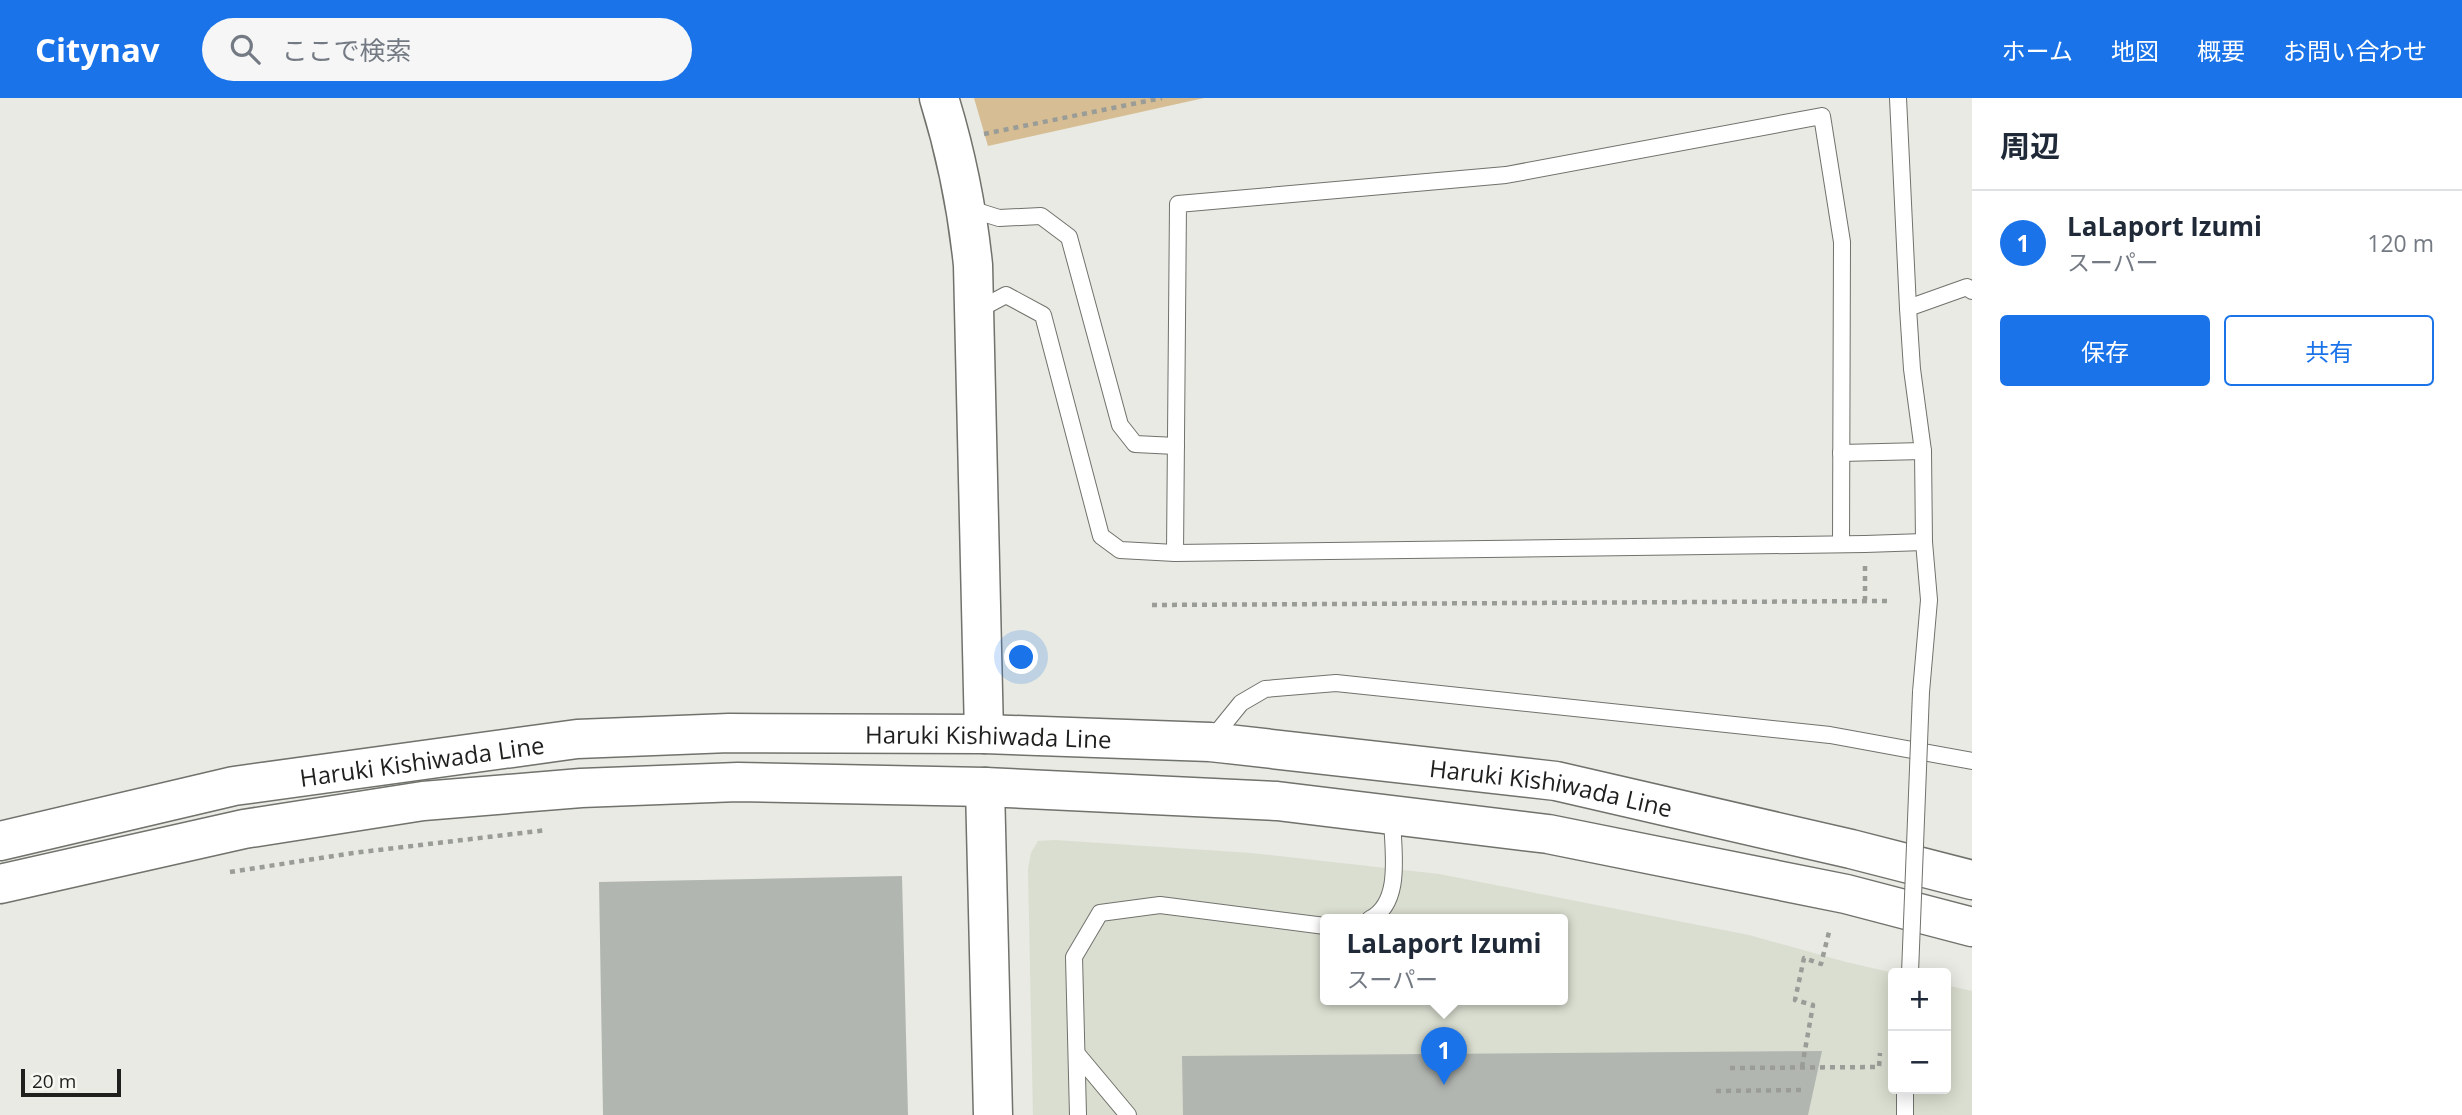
<!DOCTYPE html>
<html lang="ja">
<meta charset="utf-8">
<style>
body{margin:0;font-family:"Open Sans","Noto Sans JP",sans-serif;background:#f6f6f7;color:#1f2937}
.controls{position:absolute;right:21px;bottom:21px;display:grid;overflow:hidden;border-radius:7px;box-shadow:0 4px 18px #0003}
.controls button{width:63px;height:63px;display:grid;place-items:center;padding:0;border:0;border-bottom:2px solid #e0e1e3;background:#fff;color:#1f2937;font:35px sans-serif}
.scale{position:absolute;left:21px;bottom:18px;width:100px;box-sizing:border-box;padding-left:7px;border:4px solid #1f1f1d;border-top:0;font-size:19px;line-height:24px;white-space:nowrap;color:#1f1f1d;-webkit-text-stroke:5px #f5f7f0;paint-order:stroke}
.you{position:absolute;left:1022px;top:560px;width:24px;height:24px;margin:-18px;border:5px solid #fff;border-radius:50%;background:#1a73e8;box-shadow:0 0 0 10px #1a73e833}
.badge{display:grid;place-items:center;width:46px;height:46px;border-radius:50%;background:#1a73e8;color:#fff;font-size:23px;font-weight:700}
.pin{position:absolute;translate:-50% -58px;filter:drop-shadow(0 2px 4px #0008)}
.pin::after{content:'';position:absolute;top:37px;width:24px;height:21px;background:inherit;clip-path:polygon(0 0,100% 0,50% 100%)}
.popup{position:absolute;left:1320px;top:816px;width:248px;height:91px;box-sizing:border-box;display:grid;place-content:center;border-radius:7px;background:#fff;filter:drop-shadow(0 2px 5px #0005);font-size:23px;white-space:nowrap;color:#747a83}
.popup b{font-size:26px;color:#1f2937}
.popup::after{content:'';position:absolute;left:50%;top:100%;margin-left:-14px;border:14px solid transparent;border-top-color:#fff}
.list{margin:0;padding:0;list-style:none}
h2{display:flex;justify-content:space-between;align-items:center;height:91px;margin:0;padding:0 28px;font-size:30px}
h2 small{font-size:23px;font-weight:400;color:#747a83}
.list li{display:grid;grid-template-columns:46px 1fr auto;gap:21px;align-items:center;box-sizing:border-box;height:105px;padding:0 28px;border-top:2px solid #e0e1e3}
.list b{display:block;font-size:26px;white-space:nowrap}
.list p{margin:0;font-size:23px;white-space:nowrap;color:#747a83}
.list em{font-size:23px;font-style:normal;color:#747a83}
.actions{display:flex;gap:14px;padding:21px 28px}
.actions a{flex:1;padding:16px 0;border:2px solid #1a73e8;border-radius:7px;text-align:center;font-size:24px;color:#1a73e8}
.actions .main{background:#1a73e8;color:#fff}
.icon{flex:none;width:38px;height:38px;fill:none;stroke:currentColor;stroke-width:2;stroke-linecap:round;stroke-linejoin:round}
.map{position:relative;flex:none;width:1972px;height:1017px;overflow:hidden}
header{display:flex;align-items:center;gap:42px;box-sizing:border-box;height:98px;padding:0 35px;background:#1a73e8;color:#fff}
header strong{font-size:33px}
nav{display:flex;gap:38px;margin-inline-start:auto;font-size:24px}
.search{width:490px;height:63px;background:#f6f6f7;display:flex;align-items:center;gap:18px;box-sizing:border-box;padding:0 24px;border-radius:38px;color:#747a83;font-size:26px}
main{display:flex}
aside{flex:1;background:#fff}
.map>svg:first-child{display:block}
</style>
<header>
<strong>Citynav</strong>
<div class="search"><svg class="icon" aria-label="search" viewBox="0 0 24 24"><circle cx="10" cy="10" r="6"/><path d="M15 15l6 6"/></svg>ここで検索</div>
<nav><a>ホーム</a><a>地図</a><a>概要</a><a>お問い合わせ</a></nav>
</header>
<main>
<div class="map">
<svg width="1972" height="1017" viewBox="0 0 1972 1017">
<rect width="100%" height="100%" fill="#e8eae3"/>
<path fill="#daded0" fill-rule="evenodd" d="M1055 742 1251 755 1439 776 1749 837 1846 864 1894 875 1893 991H1946V887L1972 893V1017H1033L1028 771 1031 755 1038 743ZM1325 821H1563V901H1325Z"/>
<polygon fill="#d6bd94" points="974,0 1204,0 988,48"/>
<g fill="#b2b6b1">
<polygon points="902,778 908,1017 603,1017 599,784"/>
<polygon points="1822,953 1808,1017 1183,1017 1182,958"/>
</g>
<g fill="none" stroke-linecap="round" stroke-linejoin="round">
<g stroke="#70726c" stroke-width="18">
<g id="lane">
<polyline points="1898,0 1908,210 1912,271 1923,353 1924,444 1929,502 1921,594"/>
<polyline points="967,110 999,120 1041,118 1069,139 1120,327 1135,346 1176,348"/>
<polyline points="1908,210 1967,189 1972,193"/>
<polyline points="976,213 1006,197 1043,217 1101,438 1120,452 1175,455"/>
<polyline points="1841,355 1923,353"/>
<polyline points="1841,446 1842,144 1822,18 1506,77 1178,106 1175,455 1865,446 1924,444"/>
<polyline points="1211,642 1241,605 1265,591 1336,585 1830,637 1972,663"/>
<path d="M1370 821C1404 804 1392 749 1392 717"/>
<polyline points="1077,956 1128,1017"/>
<polyline points="1078,1017 1074,859 1100,815 1160,807 1325,828"/>
<polyline points="1905,1017 1905,991"/>
</g>
</g>
<g stroke="#70726c" stroke-width="41">
<g id="secondary">
<path d="M939 0C956 55 967 109 973 167L984 636"/>
<polyline points="985,689 993,1017"/>
<path id="s1" d="M0 743 234 688 577 641 729 635 984 636 1210 644 1556 683 1851 751 1972 782"/>
<polyline points="0,786 244,731 423,703 581,690 738,684 985,689 1277,703 1548,736 1846,796 1972,829"/>
</g>
</g>
<g stroke="#9a9c97" stroke-width="4.5" stroke-dasharray="5 5" stroke-linecap="butt">
<polyline points="984,36 1162,0"/>
<polyline points="1865,468 1865,502"/>
<polyline points="1152,507 1890,503"/>
<polyline points="230,774 353,755 547,732"/>
<polyline points="1802,969 1813,907 1795,902 1804,860 1821,866 1830,830"/>
<polyline points="1730,970 1879,969 1880,955"/>
<polyline points="1716,993 1806,992"/>
</g>
<use href="#lane" stroke="#fff" stroke-width="16"/>
<use href="#secondary" stroke="#fff" stroke-width="38"/>
<g stroke="#70726c" stroke-width="18" stroke-linecap="butt">
<polyline id="lane-bridge" points="1910,875 1921,594"/>
</g>
<use href="#lane-bridge" stroke="#fff" stroke-width="16"/>
</g>
<g text-anchor="middle" dominant-baseline="central" stroke-width="5" stroke-linejoin="round" paint-order="stroke">
<g font-size="24" fill="#1f1f1d" stroke="#f5f7f0">
<text stroke="none"><textPath href="#s1" startOffset="998">Haruki Kishiwada Line</textPath></text>
<text stroke="none"><textPath href="#s1" startOffset="430">Haruki Kishiwada Line</textPath></text>
<text stroke="none"><textPath href="#s1" startOffset="1564">Haruki Kishiwada Line</textPath></text>
</g>
</g>
</svg>
<div class="controls">
<button>+</button>
<button>−</button>
</div>
<div class="scale">20 m</div>
<div class="you"></div>
<div class="pin badge" style="left:1444px;top:987px">1</div>
<div class="popup"><b>LaLaport Izumi</b>スーパー</div>
</div>
<aside>
<h2>周辺<small></small></h2>
<ul class="list">
<li><span class="badge">1</span><div><b>LaLaport Izumi</b><p>スーパー</p></div><em>120 m</em></li>
</ul>
<div class="actions"><a class="main">保存</a><a>共有</a></div>
</aside>
</main>
